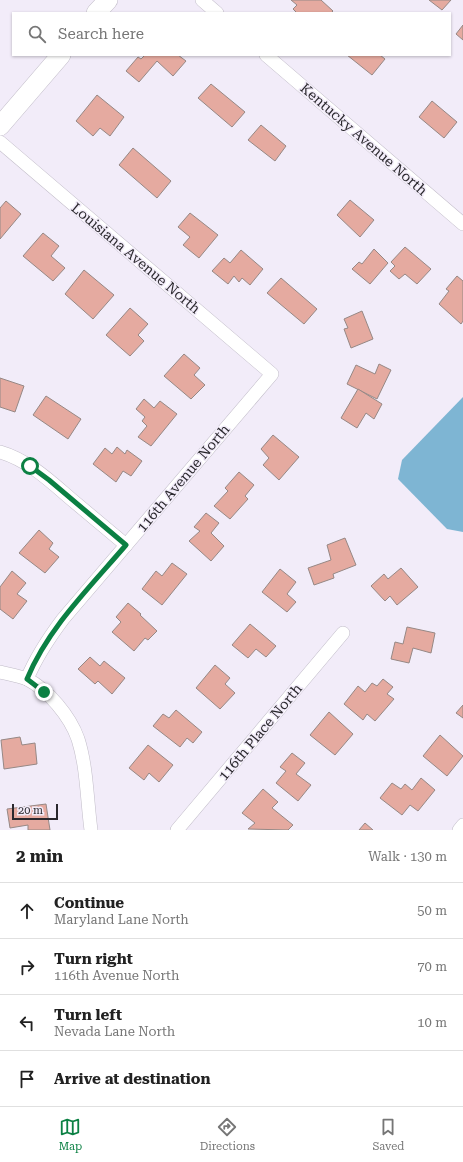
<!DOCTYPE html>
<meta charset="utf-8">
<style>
body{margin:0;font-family:"Roboto Serif",serif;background:#f2f2f2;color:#222}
.scale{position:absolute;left:12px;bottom:10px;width:46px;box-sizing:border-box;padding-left:4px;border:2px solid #2a282d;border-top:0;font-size:11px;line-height:14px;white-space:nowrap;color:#2a282d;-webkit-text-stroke:3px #f2ecf9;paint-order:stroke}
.stop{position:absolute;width:12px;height:12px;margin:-9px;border:3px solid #0b8043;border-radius:50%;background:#fff}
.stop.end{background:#0b8043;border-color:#fff;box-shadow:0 1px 4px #0008}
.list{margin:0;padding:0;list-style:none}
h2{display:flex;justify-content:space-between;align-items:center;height:52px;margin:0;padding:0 16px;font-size:17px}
h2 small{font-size:13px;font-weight:400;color:#767676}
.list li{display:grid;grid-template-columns:26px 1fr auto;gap:12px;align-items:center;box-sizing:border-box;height:56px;padding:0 16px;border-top:1px solid #e0e0e0}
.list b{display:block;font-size:15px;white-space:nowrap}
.list p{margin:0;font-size:13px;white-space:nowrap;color:#767676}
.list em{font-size:13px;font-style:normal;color:#767676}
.icon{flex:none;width:22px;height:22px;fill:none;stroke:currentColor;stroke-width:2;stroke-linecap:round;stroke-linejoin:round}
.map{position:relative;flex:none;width:463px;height:830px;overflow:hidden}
.search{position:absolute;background:#fff;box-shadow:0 1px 3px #0004;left:12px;right:12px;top:12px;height:44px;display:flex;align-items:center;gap:10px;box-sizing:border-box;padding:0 14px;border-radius:0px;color:#767676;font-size:15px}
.sheet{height:276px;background:#fff}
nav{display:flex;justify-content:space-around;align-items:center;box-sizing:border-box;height:56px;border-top:1px solid #e0e0e0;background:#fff;font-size:11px;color:#767676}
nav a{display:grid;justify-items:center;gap:2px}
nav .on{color:#0b8043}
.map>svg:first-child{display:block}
</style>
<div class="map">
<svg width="463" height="830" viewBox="0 0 463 830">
<rect width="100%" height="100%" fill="#f2ecf9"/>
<polygon fill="#7eb5d3" points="463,397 463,532 447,529 398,479 402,460"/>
<g fill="#e5aaa0" stroke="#968885">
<polygon points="291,0 321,0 333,11 331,13 297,13 293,9 297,5"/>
<polygon points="429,0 451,0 442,10"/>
<polygon points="463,25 463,40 456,34"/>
<polygon points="145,55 178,55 186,61 173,76 157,61 139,82 126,71 138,57 141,59"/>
<polygon points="347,55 380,55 385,59 372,75"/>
<polygon points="211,84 245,112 232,127 198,98"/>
<polygon points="97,95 124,117 110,136 100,128 93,136 76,121"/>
<polygon points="432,101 457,122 444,138 419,117"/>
<polygon points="261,125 286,146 275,161 248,140"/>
<polygon points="133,148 171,181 157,198 119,165"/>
<polygon points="350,200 374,220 360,237 337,215"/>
<polygon points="6,201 21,214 0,239 0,208"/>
<polygon points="190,213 218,235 199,258 183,245 190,237 178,227"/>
<polygon points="43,233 59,246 51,256 65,268 53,281 23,256"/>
<polygon points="405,247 431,269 417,284 405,274 399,279 390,271 395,266 391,262"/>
<polygon points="374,249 388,263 370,284 352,269 359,262 362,264"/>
<polygon points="241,250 263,269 250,285 242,278 239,282 234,276 228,284 212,271 224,258 230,263"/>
<polygon points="84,270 114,295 93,319 65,294"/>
<polygon points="457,276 463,281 463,321 461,324 439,304 449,291 446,289"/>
<polygon points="281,278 317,309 304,324 267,293"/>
<polygon points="130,308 148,324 138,335 144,341 130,356 106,335"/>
<polygon points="362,311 373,339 351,348 344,329 348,328 344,319"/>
<polygon points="184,354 200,368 194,375 205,385 191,399 164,376"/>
<polygon points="379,364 391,370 377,399 347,384 356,365 375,374"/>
<polygon points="0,378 24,386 15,412 0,407"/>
<polygon points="358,389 382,404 374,419 366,413 357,428 341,418"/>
<polygon points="46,396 81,419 68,439 33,415"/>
<polygon points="144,399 154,408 160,401 177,414 151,446 138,437 147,426 142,421 145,417 136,409"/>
<polygon points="273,435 299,457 279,480 263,465 269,458 261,449"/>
<polygon points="117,447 125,454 127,450 142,461 131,476 123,471 116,482 93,464 105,448 112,454"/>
<polygon points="239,472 254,485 245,496 248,499 230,519 214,506 228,491 225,488"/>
<polygon points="206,513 219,523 211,533 224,546 211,561 189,541 200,531 194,527"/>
<polygon points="39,530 53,543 49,549 59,557 45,573 19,553"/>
<polygon points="345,538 356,565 333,574 334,578 314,585 308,568 331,560 327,545"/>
<polygon points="172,563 187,574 162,605 142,589 156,571 162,576"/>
<polygon points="401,568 418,587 397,605 390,596 385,601 371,586 384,574 388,579"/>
<polygon points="280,569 296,582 287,594 296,602 287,612 262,592"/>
<polygon points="12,571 26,583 17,594 27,601 13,619 0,609 0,587"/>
<polygon points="128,603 141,614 140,615 157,631 148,640 145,638 134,651 112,632 121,622 116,617"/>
<polygon points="250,624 276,646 266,657 256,649 248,658 232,645"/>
<polygon points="407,627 435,633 431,653 413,648 409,663 391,659 395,642 403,644"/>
<polygon points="90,657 100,666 104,661 125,678 112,694 98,681 95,684 78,669"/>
<polygon points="215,665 230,678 225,684 235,693 220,709 196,688"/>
<polygon points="383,679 393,687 387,694 394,699 375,721 367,714 363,720 344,704 358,686 365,692 372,683 377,686"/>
<polygon points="463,705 463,718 456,713"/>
<polygon points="176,710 202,732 193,743 187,738 180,747 153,726 163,714 169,718"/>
<polygon points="329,712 353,734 335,755 310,735"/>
<polygon points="440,735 463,756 447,776 423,756"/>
<polygon points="20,737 22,745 35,743 37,764 4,769 1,740"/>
<polygon points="148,745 173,765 159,782 149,773 144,780 129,768"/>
<polygon points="292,753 305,763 296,774 311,785 298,801 276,783 286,771 280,767"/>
<polygon points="421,778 435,790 418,811 410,805 402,815 380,798 392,783 401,789 405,784 412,790"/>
<polygon points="263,789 278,802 272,808 293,825 288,830 248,829 255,823 242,813"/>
<polygon points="46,804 50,830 28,830 28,825 10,828 7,809"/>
<polygon points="365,823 373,830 359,830"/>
</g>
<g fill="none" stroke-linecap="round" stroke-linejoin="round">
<g stroke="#c1bcc8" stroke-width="14">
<g id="street">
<polyline points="202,0 217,13"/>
<polyline points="266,55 463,224"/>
<path d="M0 142 272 374 63 619C48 639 36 657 27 679"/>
<path d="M0 452C28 460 50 481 71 499 90 515 108 530 126 545"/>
<path d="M0 672C8 674 19 676 27 679 48 690 70 716 78 739 87 767 87 801 91 830"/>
<polyline points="177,830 343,633"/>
<polyline points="459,830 463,825"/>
</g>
</g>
<g stroke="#c1bcc8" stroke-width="20">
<g id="secondary">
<polyline points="96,13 108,0"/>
<polyline points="0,126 61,55"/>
</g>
</g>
<use href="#street" stroke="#fff" stroke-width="13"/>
<use href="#secondary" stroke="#fff" stroke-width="19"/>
</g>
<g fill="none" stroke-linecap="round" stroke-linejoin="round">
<path stroke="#0b8043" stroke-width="5" d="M30 466 49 480 126 545C90 587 48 628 27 679L44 692"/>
</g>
<g text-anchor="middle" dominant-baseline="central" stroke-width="3" stroke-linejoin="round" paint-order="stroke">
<g font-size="14" fill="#2a282d" stroke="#f2ecf9">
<text transform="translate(364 139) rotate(41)">Kentucky Avenue North</text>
<text transform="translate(136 258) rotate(40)">Louisiana Avenue North</text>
<text transform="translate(183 478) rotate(-50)">116th Avenue North</text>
<text transform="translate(260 732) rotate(-50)">116th Place North</text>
</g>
</g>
</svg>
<div class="scale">20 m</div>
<div class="stop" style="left:30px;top:466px"></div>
<div class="stop end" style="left:44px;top:692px"></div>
<div class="search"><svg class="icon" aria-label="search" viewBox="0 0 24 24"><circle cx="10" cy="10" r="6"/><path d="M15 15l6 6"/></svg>Search here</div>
</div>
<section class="sheet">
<h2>2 min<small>Walk · 130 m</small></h2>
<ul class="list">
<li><svg class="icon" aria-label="ahead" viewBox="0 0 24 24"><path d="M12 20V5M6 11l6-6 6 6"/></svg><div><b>Continue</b><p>Maryland Lane North</p></div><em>50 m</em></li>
<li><svg class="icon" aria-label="right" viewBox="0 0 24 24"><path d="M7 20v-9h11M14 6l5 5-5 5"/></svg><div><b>Turn right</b><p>116th Avenue North</p></div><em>70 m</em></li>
<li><svg class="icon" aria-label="left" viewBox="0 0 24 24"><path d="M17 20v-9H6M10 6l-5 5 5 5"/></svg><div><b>Turn left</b><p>Nevada Lane North</p></div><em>10 m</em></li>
<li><svg class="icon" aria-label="arrive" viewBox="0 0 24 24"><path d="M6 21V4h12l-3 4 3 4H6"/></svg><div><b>Arrive at destination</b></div></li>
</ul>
</section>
<nav>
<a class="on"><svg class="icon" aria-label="map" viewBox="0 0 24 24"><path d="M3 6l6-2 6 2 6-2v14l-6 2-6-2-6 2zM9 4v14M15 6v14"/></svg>Map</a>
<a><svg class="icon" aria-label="directions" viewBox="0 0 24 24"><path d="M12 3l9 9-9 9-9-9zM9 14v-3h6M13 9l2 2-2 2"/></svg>Directions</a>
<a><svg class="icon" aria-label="saved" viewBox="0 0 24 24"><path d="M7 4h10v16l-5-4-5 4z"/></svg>Saved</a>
</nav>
